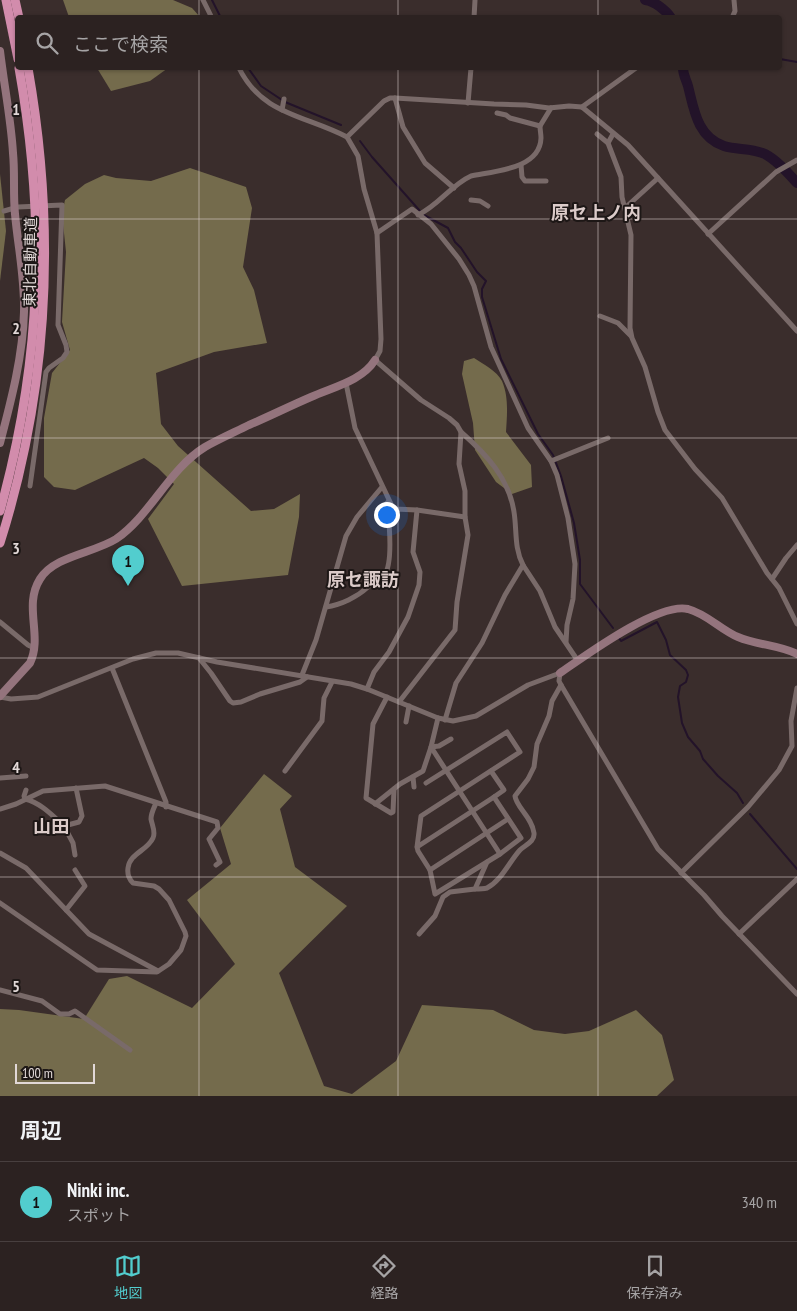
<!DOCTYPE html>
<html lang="ja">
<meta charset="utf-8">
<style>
body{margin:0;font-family:"PT Sans Narrow","Noto Sans JP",sans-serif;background:#382f2e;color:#f1f3f6}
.scale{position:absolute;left:15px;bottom:12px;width:80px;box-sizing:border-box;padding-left:5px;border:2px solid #e1d8d7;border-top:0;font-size:14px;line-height:18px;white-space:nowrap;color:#e1d8d7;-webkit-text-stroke:4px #1d1716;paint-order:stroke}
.you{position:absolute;left:386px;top:514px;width:18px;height:18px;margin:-12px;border:4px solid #fff;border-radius:50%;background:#1a73e8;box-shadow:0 0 0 8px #1a73e833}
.badge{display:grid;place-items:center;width:32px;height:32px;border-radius:50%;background:#52cdce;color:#111;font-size:16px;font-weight:700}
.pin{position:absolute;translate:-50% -41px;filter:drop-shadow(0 1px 2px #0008)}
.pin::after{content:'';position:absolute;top:26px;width:18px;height:15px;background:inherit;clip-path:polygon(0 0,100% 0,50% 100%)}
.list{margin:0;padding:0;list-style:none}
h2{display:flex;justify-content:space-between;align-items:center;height:65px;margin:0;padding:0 20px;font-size:21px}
h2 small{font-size:16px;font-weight:400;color:#a6a4a5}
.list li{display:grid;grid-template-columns:32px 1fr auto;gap:15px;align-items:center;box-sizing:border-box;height:80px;padding:0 20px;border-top:1px solid #483f3f}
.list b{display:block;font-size:19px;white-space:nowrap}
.list p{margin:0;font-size:16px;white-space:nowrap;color:#a6a4a5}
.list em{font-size:16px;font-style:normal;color:#a6a4a5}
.icon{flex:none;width:28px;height:28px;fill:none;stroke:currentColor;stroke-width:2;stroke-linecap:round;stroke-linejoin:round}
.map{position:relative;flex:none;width:797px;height:1096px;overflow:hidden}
.search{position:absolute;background:#2c2221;box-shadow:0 1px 4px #0004;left:15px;right:15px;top:15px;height:55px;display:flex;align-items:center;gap:12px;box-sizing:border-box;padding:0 18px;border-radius:5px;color:#a6a4a5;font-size:19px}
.sheet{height:145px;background:#2c2221}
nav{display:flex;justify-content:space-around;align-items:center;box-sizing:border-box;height:70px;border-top:1px solid #483f3f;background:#2c2221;font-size:14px;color:#a6a4a5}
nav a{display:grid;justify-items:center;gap:2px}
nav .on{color:#52cdce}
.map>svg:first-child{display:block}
</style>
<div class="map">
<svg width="797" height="1096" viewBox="0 0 797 1096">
<rect width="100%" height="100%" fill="#3a2d2c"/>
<g fill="#746b4c">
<polygon points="63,0 173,0 192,8 200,17 69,17"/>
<polygon points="97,68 168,68 150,81 111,91"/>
<polygon points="190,168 246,187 252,208 243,267 254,290 267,343 214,352 156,373 161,424 178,446 251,511 274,509 300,494 299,517 288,575 182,586 148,519 174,484 158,468 144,458 75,490 54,487 44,477 44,418 52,373 70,350 62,322 66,252 62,214 65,200 85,184 104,175 116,178 151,181"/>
<polygon points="0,174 6,231 0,281"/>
<path d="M474 358C483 364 497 371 502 381 509 397 507 415 506 432L531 465 532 487 512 494 496 482 475 450 473 423 462 374 464 361Z"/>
<polygon points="264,774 292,796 280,809 295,867 347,906 279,973 324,1086 352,1094 396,1061 422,1005 493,1010 534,1030 565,1034 589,1031 636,1010 662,1035 674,1080 657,1096 0,1096 0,1009 19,1010 84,1019 109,979 127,976 192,1008 235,964 187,900 231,864 220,828"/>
</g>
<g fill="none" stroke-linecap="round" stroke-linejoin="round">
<g stroke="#231329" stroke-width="2">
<polyline points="212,0 221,18"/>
<polyline points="780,59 797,62"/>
<polyline points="248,68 261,86 285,102 341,125"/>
<polyline points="360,141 372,157 420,211"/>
<polyline points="424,215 448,228 455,242 461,248 477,272 486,281 482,289 482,297 501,359 538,434 553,455 561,476 574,523 580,560 580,584 613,628"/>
<polyline points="619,638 621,641 657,622 666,640 670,655 686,670 688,675 686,682 680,686 678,697 682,723 688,737 700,751 703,759 718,776 737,793 743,803"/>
<polyline points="750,814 797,869"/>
</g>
<g stroke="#231329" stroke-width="10">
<path d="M645 0C654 1 666 10 671 18"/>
<path d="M683 68C683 75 686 79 688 86 694 109 697 137 724 146 736 150 753 148 765 154 778 161 788 173 797 183"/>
</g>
<g stroke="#796a69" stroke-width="5">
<polyline points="203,0 212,18"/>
<polyline points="474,18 475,0"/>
<polyline points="732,18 735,11 734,0"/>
<path d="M239 68C262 115 305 115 347 137"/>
<polyline points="395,98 403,127 425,163 454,188"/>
<polyline points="468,103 471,68"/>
<polyline points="582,107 636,68"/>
<polyline points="282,110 284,99"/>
<polyline points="497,113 506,115 510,118 540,126"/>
<polyline points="597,134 608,143"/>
<polyline points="613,134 608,143 621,177 622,197 631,235 630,328 632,338 645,367 658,412 665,430 695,469 722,498 767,573 779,588 797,624"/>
<polyline points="521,165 522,177 525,181 546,181"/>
<polyline points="471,200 480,201 488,206"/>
<polyline points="625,208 658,178"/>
<polyline points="4,211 18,207 62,205 58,325 66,345 67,352 63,358 49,368 46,372 30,486"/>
<path d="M418 215C439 205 451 185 471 176 495 171 540 169 541 138 541 134 540 130 540 126L551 108"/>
<polyline points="377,233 412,209 431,224 459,259 469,275 474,286 491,347 528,428 551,461 557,475 568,518 575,564 573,599 567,625 566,642"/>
<polyline points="708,234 776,172 797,160"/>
<polyline points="600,316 618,323 631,336"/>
<polyline points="346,383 355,428 392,506 395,509 417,510 465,517"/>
<path d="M461 432C486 454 509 478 514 512 517 530 514 548 523 565"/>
<polyline points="551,461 608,438"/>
<polyline points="772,579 786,558 797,545"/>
<path d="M326 607C341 605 357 597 368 587 372 583 379 582 384 576 394 563 389 520 387 503L389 501"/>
<polyline points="0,622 28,645 34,648"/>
<polyline points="199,658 211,673 230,701 233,703 241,702 260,694 300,682 307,677"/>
<polyline points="112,668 166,802 166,807"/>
<polyline points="560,673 559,681 561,685 658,849 704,895 722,916 797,994"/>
<polyline points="302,675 316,640 346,536 357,517 382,487"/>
<polyline points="367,689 374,672 389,652 408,617 419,585 420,572 413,552 417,510"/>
<polyline points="0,697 11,699 38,697 133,659 156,653 178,653 217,662 351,684 367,689 438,718 453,721 476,716 528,685 560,673"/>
<polyline points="387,697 373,724 366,798 391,813 393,812 394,789"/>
<polyline points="399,702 455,630 457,602 468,535 465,517 465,491 459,464 461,432 457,425 449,418 421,400 375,360 380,351 381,339 377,233 364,189 358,156 347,137 384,101 390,98 395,98 494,104 526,105 549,108 569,106 582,107 628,145 797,331"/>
<polyline points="438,718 431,747 500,854"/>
<polyline points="445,720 456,683 482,643 505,595 523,565 540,591 555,627 578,661"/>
<polyline points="406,722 409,706"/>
<polyline points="285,771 322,721 324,698 332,682"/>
<polyline points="491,771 504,790 494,797"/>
<polyline points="413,777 414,787"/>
<polyline points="0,778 26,776"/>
<path d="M26 790 24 796 25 799C41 803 52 815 64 826L79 822 82 816 76 788"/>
<polyline points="375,804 400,784 423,771 431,747 439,746 451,739"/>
<polyline points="0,809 16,804 43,791 105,786 217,822 218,828 209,839 220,862 216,865"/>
<polyline points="64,826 73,843 75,855"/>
<polyline points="417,847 494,797 521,838 500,854 435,894 430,870 418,851 417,847 421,816 520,752 507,732 426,783"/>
<polyline points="0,853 26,868 89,934 158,971"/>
<polyline points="430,870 508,819"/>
<polyline points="681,873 748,807 779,770 792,746 791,721 797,688"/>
<path d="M475 889C479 889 483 889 487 888 502 880 509 862 520 850 525 845 535 842 534 833 532 817 516 807 515 796L528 779 534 767 537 744 549 716 552 701 561 685"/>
<path d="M0 903 97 970 157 972 169 964 181 950 186 936 185 932 169 900 159 889 154 886 133 883C129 879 127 875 128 868 130 853 147 851 153 838 156 832 152 825 151 819 151 813 154 808 156 803"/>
<polyline points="66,910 85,886 75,870"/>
<polyline points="419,934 435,916 443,897 450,892 475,889 487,862"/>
<polyline points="739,934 797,879"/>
<polyline points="0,990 42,1001 60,1014 69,1014 75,1011 130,1050"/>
</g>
<g stroke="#94747d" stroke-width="8">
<path d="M0 51C4 85 11 119 13 153 15 173 13 194 15 214 18 247 25 279 24 312 23 356 11 401 0 443"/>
<path d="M560 673C585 656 658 602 688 609 707 614 721 630 738 637 757 645 779 645 797 654"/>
<path d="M0 696 30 663C43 636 23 606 40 579 54 556 94 553 116 539 150 516 169 469 205 447 219 439 235 432 249 425 270 416 290 406 311 397 333 387 362 381 375 360"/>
</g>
<g stroke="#d28cac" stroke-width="9">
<polyline points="6,0 18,59"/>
<polyline points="15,0 19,18"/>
<path d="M0 511C42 360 46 221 19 68"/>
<path d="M0 543C49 388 56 227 28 68"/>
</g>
</g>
<path fill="none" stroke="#e1d8d7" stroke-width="1" stroke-opacity="0.55" d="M199 0V18M398 0V18M598 0V18M199 68V1096M398 68V1096M598 68V1096M0 219H797M0 438H797M0 658H797M0 877H797"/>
<g text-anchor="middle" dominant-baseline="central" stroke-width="4" stroke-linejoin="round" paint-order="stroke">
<g font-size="15" fill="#e1d8d7" stroke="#1d1716">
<text transform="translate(30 262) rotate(-89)">東北自動車道</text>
</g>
<g font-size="18" font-weight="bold" fill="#dbcbc9" stroke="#1d1716">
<text x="596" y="212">原セ上ノ内</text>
<text x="363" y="579">原セ諏訪</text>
<text x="51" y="826">山田</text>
</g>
</g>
<g font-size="16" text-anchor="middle" font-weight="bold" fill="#e1d8d7" stroke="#1d1716" stroke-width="4" stroke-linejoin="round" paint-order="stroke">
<text x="16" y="115">1</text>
<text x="16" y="334">2</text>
<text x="16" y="554">3</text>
<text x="16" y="773">4</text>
<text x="16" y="992">5</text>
</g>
</svg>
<div class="scale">100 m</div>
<div class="you"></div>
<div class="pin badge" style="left:128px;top:586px">1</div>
<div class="search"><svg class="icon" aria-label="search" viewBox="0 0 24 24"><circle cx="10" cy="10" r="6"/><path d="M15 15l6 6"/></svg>ここで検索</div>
</div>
<section class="sheet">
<h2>周辺<small></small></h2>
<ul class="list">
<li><span class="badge">1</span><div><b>Ninki inc.</b><p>スポット</p></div><em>340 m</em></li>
</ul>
</section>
<nav>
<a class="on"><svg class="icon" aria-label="map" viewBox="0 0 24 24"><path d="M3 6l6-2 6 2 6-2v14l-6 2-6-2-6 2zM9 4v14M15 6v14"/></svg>地図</a>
<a><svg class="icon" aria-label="directions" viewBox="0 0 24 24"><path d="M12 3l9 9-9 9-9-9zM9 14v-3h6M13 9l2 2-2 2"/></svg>経路</a>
<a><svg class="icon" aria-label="saved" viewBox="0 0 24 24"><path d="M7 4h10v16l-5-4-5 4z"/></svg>保存済み</a>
</nav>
